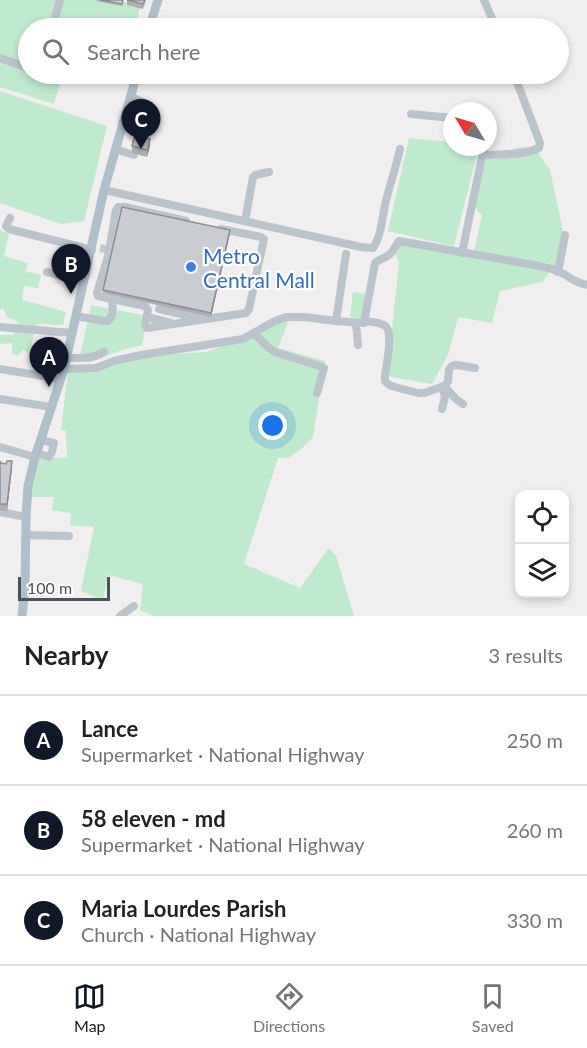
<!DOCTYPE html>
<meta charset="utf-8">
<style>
body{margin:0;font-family:Lato,sans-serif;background:#f6f6f6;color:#222}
.controls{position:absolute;right:18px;bottom:18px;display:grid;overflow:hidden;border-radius:12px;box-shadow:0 3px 9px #0003}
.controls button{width:54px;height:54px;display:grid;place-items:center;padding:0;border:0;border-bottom:2px solid #e0e0e0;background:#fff;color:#222;font:30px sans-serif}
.compass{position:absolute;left:443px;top:102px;width:54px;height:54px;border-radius:50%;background:#fff;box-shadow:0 3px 9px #0003;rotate:308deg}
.scale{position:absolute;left:18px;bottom:15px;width:92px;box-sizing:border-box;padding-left:6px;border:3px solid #48535a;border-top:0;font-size:16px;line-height:21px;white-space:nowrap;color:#48535a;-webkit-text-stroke:4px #fff;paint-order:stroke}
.you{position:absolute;left:273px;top:426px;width:21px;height:21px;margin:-15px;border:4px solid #fff;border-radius:50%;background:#1a73e8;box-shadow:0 0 0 9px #1a73e833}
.badge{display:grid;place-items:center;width:39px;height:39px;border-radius:50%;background:#111827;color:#fff;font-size:20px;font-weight:700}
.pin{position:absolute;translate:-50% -50px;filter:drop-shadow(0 2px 3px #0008)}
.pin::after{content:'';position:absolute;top:32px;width:21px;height:18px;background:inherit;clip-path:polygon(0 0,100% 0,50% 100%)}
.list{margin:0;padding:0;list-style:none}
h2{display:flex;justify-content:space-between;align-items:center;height:78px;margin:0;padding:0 24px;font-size:26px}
h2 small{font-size:20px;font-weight:400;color:#767676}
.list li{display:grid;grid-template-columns:39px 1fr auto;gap:18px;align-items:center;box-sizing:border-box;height:90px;padding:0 24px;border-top:2px solid #e0e0e0}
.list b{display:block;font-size:22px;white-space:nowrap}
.list p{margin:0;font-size:20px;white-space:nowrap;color:#767676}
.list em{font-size:20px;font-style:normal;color:#767676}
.icon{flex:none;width:33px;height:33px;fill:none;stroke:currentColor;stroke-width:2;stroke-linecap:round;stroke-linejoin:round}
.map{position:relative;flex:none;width:587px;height:616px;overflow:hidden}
.search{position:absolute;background:#fff;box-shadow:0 3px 9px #0003;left:18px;right:18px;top:18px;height:66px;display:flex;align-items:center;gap:15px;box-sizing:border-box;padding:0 21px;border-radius:33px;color:#767676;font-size:22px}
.sheet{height:348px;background:#fff}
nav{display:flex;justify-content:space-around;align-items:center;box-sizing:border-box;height:84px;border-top:2px solid #e0e0e0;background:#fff;font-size:16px;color:#767676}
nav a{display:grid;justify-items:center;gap:3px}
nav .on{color:#111827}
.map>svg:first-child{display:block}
</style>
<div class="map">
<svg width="587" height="616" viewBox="0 0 587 616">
<rect width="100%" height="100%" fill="#f0eeee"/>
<g fill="#c0eacd">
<polygon points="0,0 118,0 140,6 135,28 88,28 78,27 77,28 28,28 28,74 63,74 54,104 0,87"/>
<polygon points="0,91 107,126 84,221 61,224 0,203"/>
<polygon points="409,138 452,142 452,147 479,147 454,246 388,231"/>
<polygon points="520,147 535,148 550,170 563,231 555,267 474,251 482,216 475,207 484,159"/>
<polygon points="0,230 9,234 4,256 28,263 25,271 41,275 38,288 24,286 22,300 66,312 63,325 37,324 29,353 23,350 18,356 12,353 12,343 0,344 0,335 13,335 18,322 7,317 4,309 0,309"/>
<polygon points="401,244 550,272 542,282 500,291 492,323 458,317 448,355 432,384 391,377 387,374 399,264 396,254"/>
<polygon points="353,292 366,294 363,319 350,317"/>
<polygon points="91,305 148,316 142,345 122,350 91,362 79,361"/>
<polygon points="289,320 278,348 325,361 313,437 299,451 288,458 278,458 244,564 300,588 329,548 336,556 354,616 153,616 140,610 143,584 108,575 103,600 81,591 94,527 70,525 71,513 52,510 54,497 28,497 37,459 67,457 66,431 61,430 68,372 137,356 207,352"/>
</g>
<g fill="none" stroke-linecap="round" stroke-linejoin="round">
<polyline stroke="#c6c7c9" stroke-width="8" stroke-dasharray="8 4" stroke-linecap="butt" points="100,248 110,250"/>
<g stroke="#bbc4ca" stroke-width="8">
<polyline points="484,0 496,28"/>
<polyline points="52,28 60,0"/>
<polyline points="0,58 28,68"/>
<polyline points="411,114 452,118"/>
<path d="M122 127 141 132 145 131C149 123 153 114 149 105L130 96"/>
<polyline points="115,149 134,155"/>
<path d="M482 155C500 154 521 156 539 148L540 143 514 74"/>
<path d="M104 190 361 247 373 248C382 235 382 216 386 201 390 184 396 167 400 149"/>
<polyline points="10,218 6,226 9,229 92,250"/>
<polyline points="245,221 253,177 255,175 269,172"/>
<polyline points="110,246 116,210 118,207 125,207 186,221"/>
<polyline points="109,253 97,293 98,296 145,306 148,310 145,324 147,328 246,313 249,309 264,239 261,237 221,229"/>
<polyline points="462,253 484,147"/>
<polyline points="47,272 84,281"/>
<polyline points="558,272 565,235"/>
<polyline points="159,309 203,319"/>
<path d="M76 316 104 321H108C115 314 112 307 112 298"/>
<polyline points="147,317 171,323"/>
<polyline points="336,321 346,254"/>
<path d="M365 321C371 322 379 322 384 325 395 331 386 365 385 376V381L389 385 395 387 418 393H424L444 386 448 382 449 369 452 366 456 365 475 368"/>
<polyline points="355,323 357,332 358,345"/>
<polyline points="0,327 72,333"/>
<polyline points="254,333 269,348 275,352 319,366 324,368 317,393"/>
<path d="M67 358C81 358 92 359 104 352"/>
<polyline points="0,369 61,379"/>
<path d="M64 369 96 368 114 361 141 355 243 339 273 322 286 317H304L336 321 364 323 375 263C379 259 387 258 391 253 394 250 396 245 399 241L534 265C543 267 555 269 564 274 573 280 576 282 587 285"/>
<polyline points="444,386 456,399 463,404"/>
<polyline points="442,387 445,397 442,409"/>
<polyline points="0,399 51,407"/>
<polyline points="0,447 35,457"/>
<polyline points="36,453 49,457 52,452 54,443 41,440"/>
<polyline points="0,512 26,517"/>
<polyline points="25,535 69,536"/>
<polyline points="120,616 134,606"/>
</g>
<g stroke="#b0c0ca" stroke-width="9">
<polyline points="149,28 158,0"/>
<polyline points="22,616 25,588 26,517 28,486 35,457 64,369 104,190 137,74"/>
</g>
</g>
<g fill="#adafb3">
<polygon points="97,0 123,0 122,6 97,1"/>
<polygon points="127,0 146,0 143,9 127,5"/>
<polygon points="132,146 150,146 147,157 132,153"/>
<polygon points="230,233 211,317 103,293 103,290"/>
<polygon points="0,461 1,463 12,468 7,511 0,510"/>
</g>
<g fill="#8d8f92">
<polygon points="150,139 150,146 147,157 147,150"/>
<polygon points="230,230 230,233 211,317 211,313"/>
<polygon points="12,461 12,468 7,511 7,504"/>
</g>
<g fill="#c9ccd0" stroke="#8d8f92" stroke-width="1.5">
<polygon points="100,0 123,0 122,4"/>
<polygon points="127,0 145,0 143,4"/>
<polygon points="135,135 150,139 147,150 132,146"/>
<polygon points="122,207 230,230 211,313 103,290"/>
<polygon points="0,461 1,463 6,464 7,461 12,461 7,504 0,504"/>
</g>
<circle fill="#3f7fe0" stroke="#fff" stroke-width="2" cx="191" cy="267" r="6"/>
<g text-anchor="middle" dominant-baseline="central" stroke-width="4.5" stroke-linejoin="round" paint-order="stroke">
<g font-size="21" fill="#366cbe" stroke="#fff" text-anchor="start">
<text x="203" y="255">Metro<tspan x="203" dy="24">Central Mall</tspan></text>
</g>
</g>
</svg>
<div class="controls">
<button><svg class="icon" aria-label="locate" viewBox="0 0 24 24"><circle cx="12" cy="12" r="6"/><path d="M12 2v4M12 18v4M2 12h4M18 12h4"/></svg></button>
<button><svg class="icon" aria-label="layers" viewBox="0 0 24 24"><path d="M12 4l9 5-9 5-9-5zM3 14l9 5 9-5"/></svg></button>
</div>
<svg class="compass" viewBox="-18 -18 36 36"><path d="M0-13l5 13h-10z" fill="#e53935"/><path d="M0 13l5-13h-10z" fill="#767676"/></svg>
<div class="scale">100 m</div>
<div class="you"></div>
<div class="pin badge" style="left:49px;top:387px">A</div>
<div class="pin badge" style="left:71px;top:294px">B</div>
<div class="pin badge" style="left:141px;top:149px">C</div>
<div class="search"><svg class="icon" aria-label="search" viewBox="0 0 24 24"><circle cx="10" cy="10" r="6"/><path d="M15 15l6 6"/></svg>Search here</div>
</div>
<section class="sheet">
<h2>Nearby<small>3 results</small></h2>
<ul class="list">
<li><span class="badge">A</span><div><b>Lance</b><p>Supermarket · National Highway</p></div><em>250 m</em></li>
<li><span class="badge">B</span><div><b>58 eleven - md</b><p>Supermarket · National Highway</p></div><em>260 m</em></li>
<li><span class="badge">C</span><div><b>Maria Lourdes Parish</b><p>Church · National Highway</p></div><em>330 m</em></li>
</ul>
</section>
<nav>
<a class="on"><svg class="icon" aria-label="map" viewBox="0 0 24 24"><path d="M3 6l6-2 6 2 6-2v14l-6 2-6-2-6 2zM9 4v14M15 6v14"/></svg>Map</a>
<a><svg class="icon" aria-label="directions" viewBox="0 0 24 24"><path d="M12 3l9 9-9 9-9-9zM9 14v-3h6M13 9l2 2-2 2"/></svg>Directions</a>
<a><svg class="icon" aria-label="saved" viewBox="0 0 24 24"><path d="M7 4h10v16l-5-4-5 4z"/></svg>Saved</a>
</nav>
